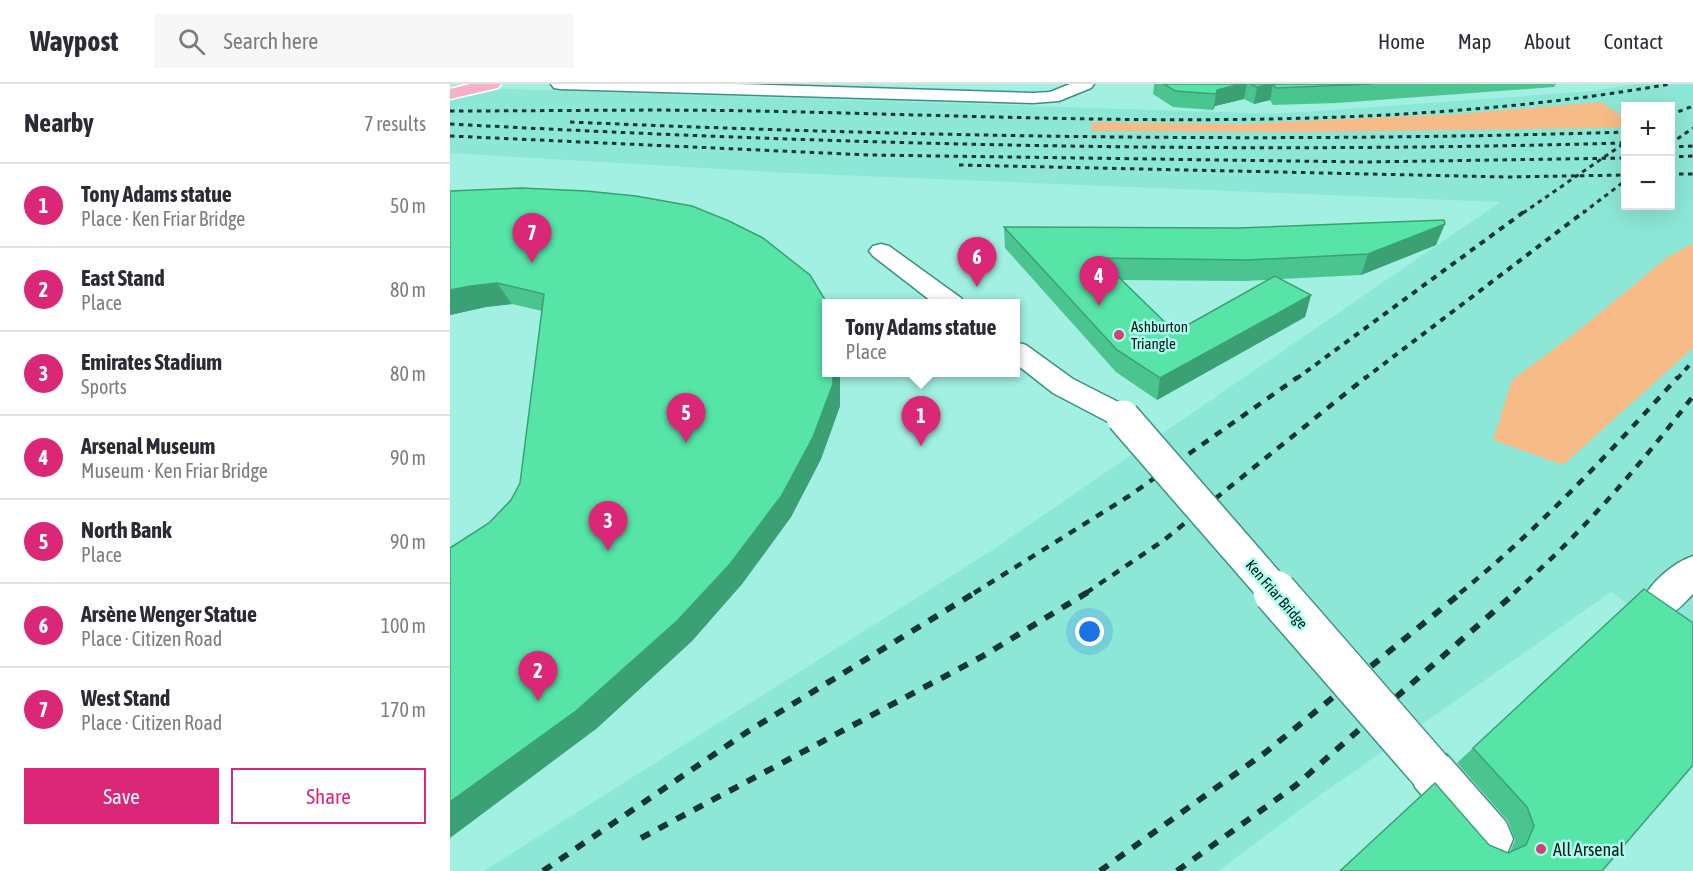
<!DOCTYPE html>
<meta charset="utf-8">
<style>
body{margin:0;font-family:"Asap Condensed",sans-serif;background:#f7f7f7;color:#2b2b33}
.controls{position:absolute;right:18px;top:18px;display:grid;overflow:hidden;border-radius:0px;box-shadow:0 6px 24px #0002}
.controls button{width:54px;height:54px;display:grid;place-items:center;padding:0;border:0;border-bottom:2px solid #e1e1e2;background:#fff;color:#2b2b33;font:30px sans-serif}
.you{position:absolute;left:640px;top:548px;width:21px;height:21px;margin:-15px;border:4px solid #fff;border-radius:50%;background:#1a73e8;box-shadow:0 0 0 9px #1a73e833}
.badge{display:grid;place-items:center;width:39px;height:39px;border-radius:50%;background:#db2777;color:#fff;font-size:20px;font-weight:700}
.pin{position:absolute;translate:-50% -50px;filter:drop-shadow(0 2px 3px #0008)}
.pin::after{content:'';position:absolute;top:32px;width:21px;height:18px;background:inherit;clip-path:polygon(0 0,100% 0,50% 100%)}
.popup{position:absolute;left:372px;top:215px;width:198px;height:78px;box-sizing:border-box;display:grid;place-content:center;border-radius:0px;background:#fff;filter:drop-shadow(0 2px 4px #0005);font-size:20px;white-space:nowrap;color:#7c7c81}
.popup b{font-size:22px;color:#2b2b33}
.popup::after{content:'';position:absolute;left:50%;top:100%;margin-left:-12px;border:12px solid transparent;border-top-color:#fff}
.list{margin:0;padding:0;list-style:none}
h2{display:flex;justify-content:space-between;align-items:center;height:78px;margin:0;padding:0 24px;font-size:26px}
h2 small{font-size:20px;font-weight:400;color:#7c7c81}
.list li{display:grid;grid-template-columns:39px 1fr auto;gap:18px;align-items:center;box-sizing:border-box;height:84px;padding:0 24px;border-top:2px solid #e1e1e2}
.list b{display:block;font-size:22px;white-space:nowrap}
.list p{margin:0;font-size:20px;white-space:nowrap;color:#7c7c81}
.list em{font-size:20px;font-style:normal;color:#7c7c81}
.actions{display:flex;gap:12px;padding:18px 24px}
.actions a{flex:1;padding:14px 0;border:2px solid #db2777;border-radius:0px;text-align:center;font-size:21px;color:#db2777}
.actions .main{background:#db2777;color:#fff}
.icon{flex:none;width:33px;height:33px;fill:none;stroke:currentColor;stroke-width:2;stroke-linecap:round;stroke-linejoin:round}
.map{position:relative;flex:none;width:1243px;height:787px;overflow:hidden}
header{display:flex;align-items:center;gap:36px;box-sizing:border-box;height:84px;padding:0 30px;background:#fff;border-bottom:2px solid #e1e1e2}
header strong{font-size:28px}
nav{display:flex;gap:33px;margin-inline-start:auto;font-size:21px}
.search{width:420px;height:54px;background:#f7f7f7;display:flex;align-items:center;gap:15px;box-sizing:border-box;padding:0 21px;border-radius:0px;color:#7c7c81;font-size:22px}
main{display:flex}
aside{flex:1;background:#fff}
.map>svg:first-child{display:block}
</style>
<header>
<strong>Waypost</strong>
<div class="search"><svg class="icon" aria-label="search" viewBox="0 0 24 24"><circle cx="10" cy="10" r="6"/><path d="M15 15l6 6"/></svg>Search here</div>
<nav><a>Home</a><a>Map</a><a>About</a><a>Contact</a></nav>
</header>
<main>
<aside>
<h2>Nearby<small>7 results</small></h2>
<ul class="list">
<li><span class="badge">1</span><div><b>Tony Adams statue</b><p>Place · Ken Friar Bridge</p></div><em>50 m</em></li>
<li><span class="badge">2</span><div><b>East Stand</b><p>Place</p></div><em>80 m</em></li>
<li><span class="badge">3</span><div><b>Emirates Stadium</b><p>Sports</p></div><em>80 m</em></li>
<li><span class="badge">4</span><div><b>Arsenal Museum</b><p>Museum · Ken Friar Bridge</p></div><em>90 m</em></li>
<li><span class="badge">5</span><div><b>North Bank</b><p>Place</p></div><em>90 m</em></li>
<li><span class="badge">6</span><div><b>Arsène Wenger Statue</b><p>Place · Citizen Road</p></div><em>100 m</em></li>
<li><span class="badge">7</span><div><b>West Stand</b><p>Place · Citizen Road</p></div><em>170 m</em></li>
</ul>
<div class="actions"><a class="main">Save</a><a>Share</a></div>
</aside>
<div class="map">
<svg width="1243" height="787" viewBox="0 0 1243 787">
<rect width="100%" height="100%" fill="#a1f0e2"/>
<path fill="#8de7d7" fill-rule="evenodd" d="M1185 0H1243V566L1161 508 859 719 768 787H34L544 465 1050 118 339 89 0 69V3L826 30 1144 7ZM1176 22H1220V122H1176Z"/>
<g fill="#f7bb88">
<polygon points="1151,18 1175,34 1175,44 851,48 641,47 642,38 788,40 1009,30"/>
<polygon points="1243,159 1243,264 1113,381 1043,356 1062,296 1124,250 1218,173"/>
</g>
<g fill="none" stroke-linecap="round" stroke-linejoin="round">
<g stroke="#3e8e82" stroke-width="3">
<g id="minor">
<polygon points="101,0 287,0 583,9 600,8 620,0 644,0 641,4 609,17 583,19 110,5 104,4"/>
<polygon points="431,160 439,162 511,214 515,220 485,220 423,172 419,167 423,162"/>
<polygon points="566,258 576,261 623,295 684,326 688,333 684,340 673,344 662,340 603,309 566,280"/>
<path d="M1243 472V510C1227 526 1221 537 1198 528L1192 517C1201 498 1223 479 1243 472Z"/>
<polygon points="981,665 997,671 1056,738 1063,755 1056,772 1039,779 1022,772 965,703 959,687 965,671"/>
</g>
</g>
<g stroke="#fff" stroke-width="3">
<polygon id="major" points="20,0 51,0 48,4 0,15 0,5"/>
</g>
<use href="#minor" fill="#fff" fill-rule="evenodd"/>
<use href="#major" fill="#f5b1c6" fill-rule="evenodd"/>
<g stroke="#183631" stroke-width="3" stroke-dasharray="4.5 4.5" stroke-linecap="butt">
<path d="M0 27C102 27 205 25 307 27 610 33 919 53 1220 0"/>
<polyline points="1220,31 1243,22"/>
<path d="M120 38C472 53 824 59 1176 48"/>
<path d="M0 40C391 61 781 70 1172 59"/>
<polyline points="0,52 419,71 914,78 1176,74"/>
<polyline points="1220,60 1243,44"/>
<polyline points="1220,63 1243,62"/>
<polyline points="1220,73 1243,72"/>
<polyline points="509,81 1056,93 1176,91"/>
<polyline points="1220,90 1243,90"/>
<polyline points="1073,129 1176,58"/>
<polyline points="1133,129 1176,96"/>
</g>
<g stroke="#183631" stroke-width="4" stroke-dasharray="6 6" stroke-linecap="butt">
<polyline points="846,295 1075,127"/>
<polyline points="914,295 1135,127"/>
<polyline points="1227,295 1243,277"/>
</g>
<g stroke="#183631" stroke-width="4.5" stroke-dasharray="8 8" stroke-linecap="butt">
<polyline points="524,509 679,412 848,293"/>
<polyline points="636,509 714,456 916,293"/>
<path d="M1010 509C1090 444 1159 369 1228 293"/>
<path d="M1064 509C1131 450 1189 383 1243 312"/>
</g>
<g stroke="#183631" stroke-width="6" stroke-dasharray="10 10" stroke-linecap="butt">
<polyline points="191,754 533,572 638,508"/>
<polyline points="93,787 297,648 526,508"/>
<polyline points="650,787 816,668 1012,508"/>
<polyline points="727,787 845,702 1066,508"/>
</g>
<g stroke="#3e8e82" stroke-width="36" stroke-linecap="butt">
<polyline id="minor-bridge-far1" points="673,333 826,509"/>
</g>
<g stroke="#3e8e82" stroke-width="46" stroke-linecap="butt">
<polyline id="minor-bridge" points="825,508 981,687"/>
</g>
<use href="#minor-bridge-far1" stroke="#fff" stroke-width="33"/>
<use href="#minor-bridge" stroke="#fff" stroke-width="43"/>
</g>
<g fill="#4ac590" fill-rule="evenodd">
<polygon points="704,0 1106,0 1104,3 887,19 823,21 820,16 804,20 794,15 765,22 763,26 723,23 703,10"/>
<polygon points="0,107 376,288 390,288 390,322 371,375 341,433 292,500 242,557 146,645 39,439 61,416 70,399 92,227 62,220 36,223 0,231"/>
<path d="M554 143 986 161 911 191 831 195 861 211 855 233 707 316 666 288 555 164ZM672 196 794 197 818 196 725 248Z"/>
<polygon points="1023,664 1152,787 890,787 1039,761 1058,769 1060,768 1065,756 1058,737 1007,679"/>
</g>
<g fill="#3ca075">
<polygon points="790,0 797,0 794,15 765,22 763,26 766,10 767,6"/>
<polygon points="821,0 823,0 820,16 804,20 807,3"/>
<polygon points="995,140 986,161 911,191 918,170"/>
<polygon points="47,199 62,220 36,223 0,231 0,206 21,202"/>
<polygon points="861,211 855,233 707,316 710,294"/>
<polygon points="383,288 390,288 390,322 371,375 341,433 292,500 242,557 146,645 0,754 0,718"/>
</g>
<g fill="#56e5a7" stroke="#3ca075" stroke-width="1.5">
<polygon points="714,0 790,0 767,6 766,10 725,7"/>
<polygon points="800,0 821,0 807,3"/>
<polygon points="823,0 921,0 826,4"/>
<polygon points="71,104 136,107 186,112 242,122 279,137 313,154 360,191 377,219 376,288 383,288 383,300 363,353 332,411 280,480 227,537 126,627 0,718 0,464 39,439 61,416 70,399 94,210 47,199 21,202 0,206 0,107"/>
<polygon points="994,136 995,140 918,170 798,176 649,174 725,248 825,192 861,211 710,294 667,266 554,143 788,144"/>
<polygon points="1194,505 1243,539 1243,681 1152,787 890,787 985,699 1039,761 1058,769 1076,761 1084,742 1077,723 1023,664"/>
</g>
<g fill="#cf4377" stroke="#aefeef" stroke-width="2">
<circle cx="669" cy="251" r="6"/>
<circle cx="1091" cy="765" r="6"/>
</g>
<g text-anchor="middle" dominant-baseline="central" stroke-width="5" stroke-linejoin="round" paint-order="stroke">
<g font-size="15" fill="#011714" stroke="#aefeef" text-anchor="start">
<text x="681" y="242">Ashburton<tspan x="681" dy="17">Triangle</tspan></text>
</g>
<g font-size="15" fill="#011714" stroke="#aefeef">
<text transform="translate(827 510) rotate(49)">Ken Friar Bridge</text>
</g>
<g font-size="18" fill="#011714" stroke="#aefeef" text-anchor="start">
<text x="1103" y="765">All Arsenal</text>
</g>
</g>
</svg>
<div class="controls">
<button>+</button>
<button>−</button>
</div>
<div class="you"></div>
<div class="pin badge" style="left:471px;top:362px">1</div>
<div class="popup"><b>Tony Adams statue</b>Place</div>
<div class="pin badge" style="left:88px;top:617px">2</div>
<div class="pin badge" style="left:158px;top:467px">3</div>
<div class="pin badge" style="left:649px;top:222px">4</div>
<div class="pin badge" style="left:236px;top:359px">5</div>
<div class="pin badge" style="left:527px;top:203px">6</div>
<div class="pin badge" style="left:82px;top:179px">7</div>
</div>
</main>
